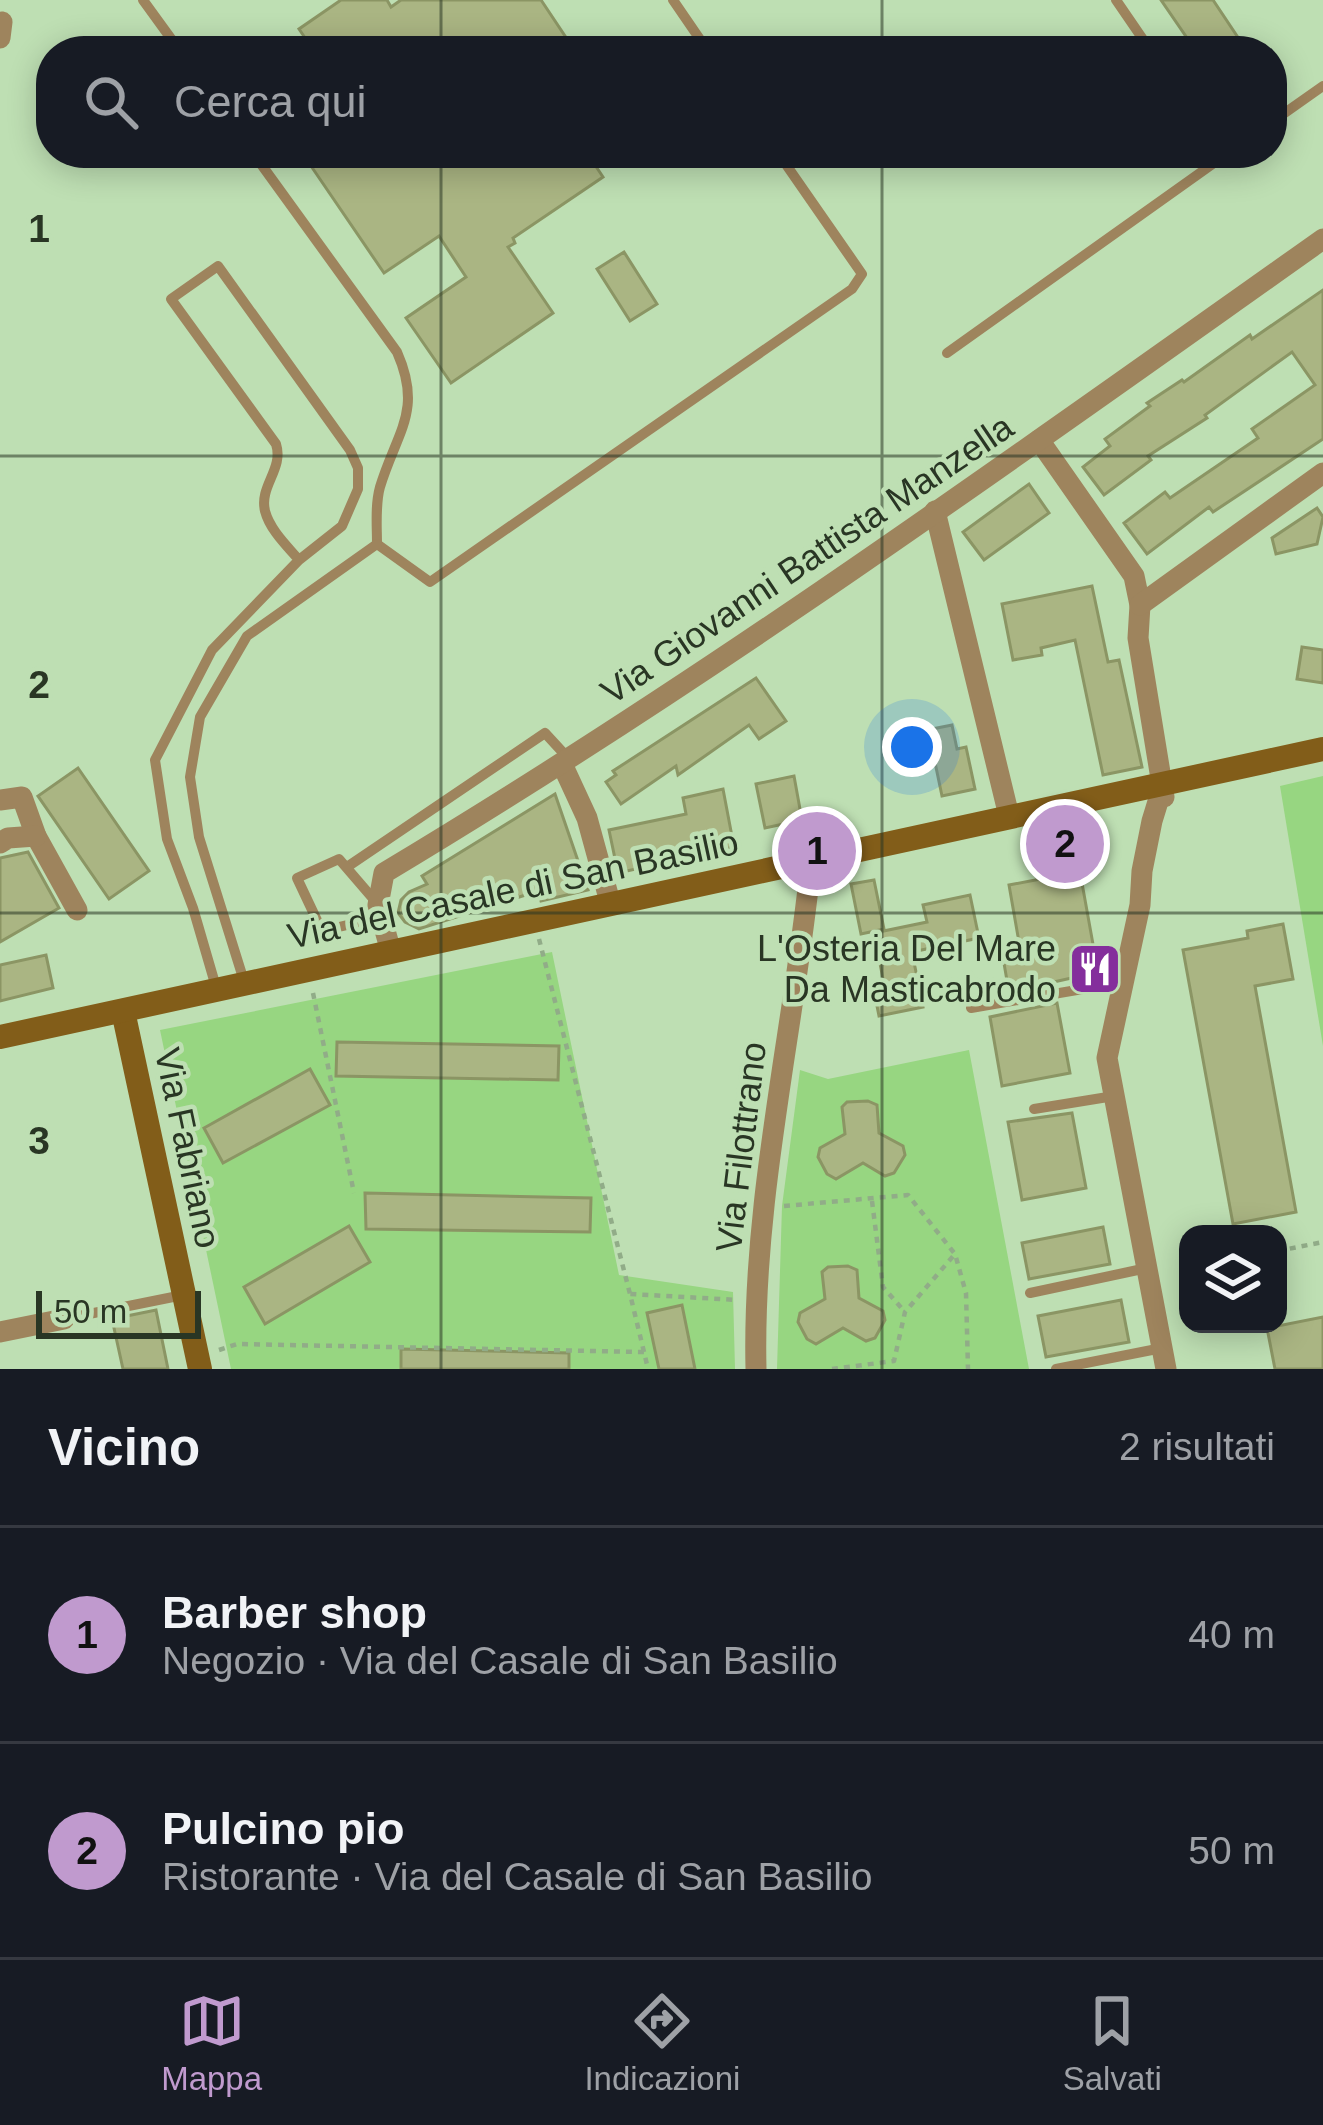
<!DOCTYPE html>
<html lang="it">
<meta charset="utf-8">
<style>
body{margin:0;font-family:Helvetica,sans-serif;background:#242831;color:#f1f3f6}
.controls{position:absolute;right:36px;bottom:36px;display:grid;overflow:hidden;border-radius:24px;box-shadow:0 6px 30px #0003}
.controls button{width:108px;height:108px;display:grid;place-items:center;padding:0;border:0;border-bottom:3px solid #363941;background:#171b24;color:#f1f3f6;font:60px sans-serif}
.scale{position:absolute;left:36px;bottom:30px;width:165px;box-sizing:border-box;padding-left:12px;border:6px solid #293624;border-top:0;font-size:33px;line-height:42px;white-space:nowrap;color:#293624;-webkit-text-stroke:9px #bedfb3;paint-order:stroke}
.you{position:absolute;left:912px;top:747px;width:42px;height:42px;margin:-30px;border:9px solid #fff;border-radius:50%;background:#1a73e8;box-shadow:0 0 0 18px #1a73e833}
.badge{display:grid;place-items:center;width:78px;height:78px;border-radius:50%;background:#c09ace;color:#111;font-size:39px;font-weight:700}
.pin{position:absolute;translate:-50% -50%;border:6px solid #fff;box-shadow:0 3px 12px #0006}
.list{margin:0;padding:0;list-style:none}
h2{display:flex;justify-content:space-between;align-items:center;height:156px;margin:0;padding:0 48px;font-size:51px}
h2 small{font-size:39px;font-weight:400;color:#9ea1a6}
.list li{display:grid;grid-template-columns:78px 1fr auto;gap:36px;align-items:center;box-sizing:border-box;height:216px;padding:0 48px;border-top:3px solid #363941}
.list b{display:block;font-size:45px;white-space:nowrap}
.list p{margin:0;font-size:39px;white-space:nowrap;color:#9ea1a6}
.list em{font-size:39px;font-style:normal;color:#9ea1a6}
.icon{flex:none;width:66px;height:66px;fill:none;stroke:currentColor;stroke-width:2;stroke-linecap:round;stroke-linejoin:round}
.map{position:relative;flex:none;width:1323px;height:1369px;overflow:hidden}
.search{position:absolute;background:#171b24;box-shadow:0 6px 30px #0003;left:36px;right:36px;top:36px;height:132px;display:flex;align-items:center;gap:30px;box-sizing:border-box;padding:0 42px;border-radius:48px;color:#9ea1a6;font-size:45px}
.sheet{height:588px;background:#171b24}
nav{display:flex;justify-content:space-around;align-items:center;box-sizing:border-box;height:168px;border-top:3px solid #363941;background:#171b24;font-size:33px;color:#9ea1a6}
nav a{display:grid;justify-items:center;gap:6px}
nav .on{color:#c09ace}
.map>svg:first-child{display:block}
</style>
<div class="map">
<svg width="1323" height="1369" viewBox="0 0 1323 1369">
<rect width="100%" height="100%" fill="#bedfb3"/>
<g fill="#97d681">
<polygon points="1323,776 1323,1046 1280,786"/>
<polygon points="552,952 619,1275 733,1292 735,1369 231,1369 160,1030"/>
<polygon points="969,1050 1029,1369 777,1369 782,1206 800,1070 828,1079"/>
</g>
<g fill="#aab583" stroke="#8b9564" stroke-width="3">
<polygon points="341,0 387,0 391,7 401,0 541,0 575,51 314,51 299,29"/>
<polygon points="1161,0 1213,0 1247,51 1196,51"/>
<polygon points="330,153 587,153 603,177 513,238 515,243 508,247 553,313 451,383 406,318 466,277 439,236 384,273 311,166"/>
<polygon points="624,252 657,304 630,321 597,269"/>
<polygon points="1323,290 1323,439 1213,512 1209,507 1147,554 1124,523 1165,492 1170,498 1258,438 1252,429 1315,385 1292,352 1205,415 1207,418 1148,456 1151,460 1104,495 1083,467 1110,446 1105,439 1150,406 1147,403 1182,380 1184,382 1250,335 1252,339"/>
<polygon points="1029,484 1049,513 984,560 963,532"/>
<polygon points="1317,508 1323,517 1317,544 1276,554 1272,538"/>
<polygon points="1092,586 1108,662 1119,660 1142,767 1103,775 1075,640 1041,648 1042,655 1013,660 1002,604"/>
<polygon points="1302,647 1323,650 1323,683 1297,679"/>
<polygon points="756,678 786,721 759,739 749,725 678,775 676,766 621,804 606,782 616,775 613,771"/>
<polygon points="952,725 957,749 966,747 975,789 942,796 932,748 926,749 922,731"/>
<polygon points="78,768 149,871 109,899 38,796"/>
<polygon points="794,776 802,820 765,828 756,784"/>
<polygon points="723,789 734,847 618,873 609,830 686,814 683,798"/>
<polygon points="555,794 588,890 541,901 538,891 419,929 405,922 398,913 401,900 409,892 427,884 422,876"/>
<polygon points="1073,833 1098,972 1009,992 1002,952 1020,948 1009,885 1061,875 1054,836"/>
<polygon points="28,852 59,908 0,942 0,858"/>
<polygon points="874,880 884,929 861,934 851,884"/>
<polygon points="970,895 979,938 912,952 923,1007 879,1016 874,991 885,989 874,933 927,922 923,905"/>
<polygon points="1283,924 1293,979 1255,986 1296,1212 1233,1224 1183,950 1248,938 1247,931"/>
<polygon points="46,955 53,988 0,1001 0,965"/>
<polygon points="1057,1003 1070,1073 1002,1086 990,1017"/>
<polygon points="337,1042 559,1046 558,1080 336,1076"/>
<polygon points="310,1069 330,1105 223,1163 204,1128"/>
<polygon points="868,1101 877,1105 879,1133 903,1146 905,1155 894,1173 885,1176 863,1163 836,1179 827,1174 818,1157 820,1148 845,1134 842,1107 847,1102"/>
<polygon points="1072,1113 1086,1188 1022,1200 1008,1122"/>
<polygon points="365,1193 591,1198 590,1232 366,1229"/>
<polygon points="349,1226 370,1262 265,1324 244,1287"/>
<polygon points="1103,1227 1110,1264 1029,1279 1022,1243"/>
<polygon points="848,1266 857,1270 859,1298 883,1311 885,1320 875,1338 866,1341 843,1328 816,1344 807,1339 798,1322 800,1313 825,1299 822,1272 828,1267"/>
<polygon points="1121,1300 1129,1342 1046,1357 1038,1316"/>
<polygon points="682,1305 695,1369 659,1369 647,1313"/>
<polygon points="156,1310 168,1369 123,1369 112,1319"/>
<polygon points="1323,1317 1323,1369 1275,1369 1267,1328"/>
<polygon points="401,1349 569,1353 569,1369 401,1369"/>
</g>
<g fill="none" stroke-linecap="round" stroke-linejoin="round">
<g stroke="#91ac88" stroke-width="4.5" stroke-dasharray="6 6" stroke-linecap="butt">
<polyline points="539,939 630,1294"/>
<polyline points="313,993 354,1193"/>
<polyline points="872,1201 883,1287 905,1312"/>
<polyline points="784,1206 908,1195 955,1254 966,1293 968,1369"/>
<polyline points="1184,1235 1188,1245"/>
<polyline points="1278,1251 1323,1242"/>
<polyline points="219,1350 237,1344 644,1352 648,1369"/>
<polyline points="644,1352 630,1294 738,1300"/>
<polyline points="832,1369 894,1361 905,1312 955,1254"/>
</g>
<g stroke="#9e845d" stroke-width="10">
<polyline points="143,0 180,51"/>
<polyline points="673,0 708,51"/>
<polyline points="1116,0 1151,51"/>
<polyline points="1272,122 1323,86"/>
<path d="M253 153 397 352C423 411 397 431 380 487 375 505 377 526 377 544"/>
<polyline points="947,353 1228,153"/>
<polyline points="377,544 430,582 852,289 862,274 778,153"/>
<polyline points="347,867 545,733 568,758"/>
<polyline points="376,902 339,859 297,878 322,931 381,917"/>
<polyline points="244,981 199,837 190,777 200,717 247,636 377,544"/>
<path d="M216 987 193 908 167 839 155 760 212 650 299 560 342 526 358 489V468L350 450 218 266 171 299 276 444C284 469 259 486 265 511 270 530 287 546 299 560"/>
<polyline points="971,1008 1124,982"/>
<polyline points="1034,1109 1114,1096"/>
<polyline points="1030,1293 1147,1268"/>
<polyline points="64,1319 183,1295"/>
<polyline points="1056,1369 1162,1348"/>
</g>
<g stroke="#9e845d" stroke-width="21">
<polyline points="0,38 2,22"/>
<polyline points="1039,440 1134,576 1140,605 1138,638 1164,797"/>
<polyline points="935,511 1009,816"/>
<polyline points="1140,605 1323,473"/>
<polyline points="563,766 587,818 610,902"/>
<polyline points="1164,782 1152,821 1142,871 1140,905 1107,1058 1166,1369"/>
<polyline points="0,800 22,797 36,836 77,910"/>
<polyline points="0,843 8,838 36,836"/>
<path d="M391 952 378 905 384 873C708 679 1015 457 1323 239"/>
<polyline points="0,1332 64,1319"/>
<path d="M756 1369C752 1199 794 1030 811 862"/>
</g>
<g stroke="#825d19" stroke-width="24">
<polyline points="123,1011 200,1369"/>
<polyline points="0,1037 1323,749"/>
</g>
</g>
<path fill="none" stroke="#293624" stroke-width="3" stroke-opacity="0.55" d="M441 0V51M882 0V51M441 153V1369M882 153V1369M0 456H1323M0 913H1323"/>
<defs>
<g id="restaurant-square" transform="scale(2.7)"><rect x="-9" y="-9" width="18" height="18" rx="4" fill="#842e9c" stroke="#bedfb3"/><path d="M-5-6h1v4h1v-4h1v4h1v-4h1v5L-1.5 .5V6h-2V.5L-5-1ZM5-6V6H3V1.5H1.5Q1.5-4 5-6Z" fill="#fff"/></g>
</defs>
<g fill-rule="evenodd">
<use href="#restaurant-square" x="1095" y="969"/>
</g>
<g text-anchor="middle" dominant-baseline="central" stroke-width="9" stroke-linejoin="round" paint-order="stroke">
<g font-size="36" fill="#293624" stroke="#bedfb3">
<text transform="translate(807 559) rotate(-34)">Via Giovanni Battista Manzella</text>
<text transform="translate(513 889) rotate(-12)">Via del Casale di San Basilio</text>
<text transform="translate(741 1147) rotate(-83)">Via Filottrano</text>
<text transform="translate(188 1148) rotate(78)">Via Fabriano</text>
</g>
<g font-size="36" fill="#293624" stroke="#bedfb3" text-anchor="end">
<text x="1056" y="948">L'Osteria Del Mare<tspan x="1056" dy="41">Da Masticabrodo</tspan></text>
</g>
</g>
<g font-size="39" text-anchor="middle" font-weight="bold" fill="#293624" stroke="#bedfb3" stroke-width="9" stroke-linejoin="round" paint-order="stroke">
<text x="39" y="242">1</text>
<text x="39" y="698">2</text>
<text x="39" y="1154">3</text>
</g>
</svg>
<div class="controls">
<button><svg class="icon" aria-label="layers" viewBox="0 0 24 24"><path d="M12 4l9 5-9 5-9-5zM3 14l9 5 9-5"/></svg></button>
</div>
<div class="scale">50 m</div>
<div class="you"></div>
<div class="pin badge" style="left:817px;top:851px">1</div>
<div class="pin badge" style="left:1065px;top:844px">2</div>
<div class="search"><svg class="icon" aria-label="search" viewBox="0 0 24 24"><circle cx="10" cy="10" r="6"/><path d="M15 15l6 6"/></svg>Cerca qui</div>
</div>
<section class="sheet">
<h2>Vicino<small>2 risultati</small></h2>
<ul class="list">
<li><span class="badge">1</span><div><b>Barber shop</b><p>Negozio · Via del Casale di San Basilio</p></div><em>40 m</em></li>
<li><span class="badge">2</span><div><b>Pulcino pio</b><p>Ristorante · Via del Casale di San Basilio</p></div><em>50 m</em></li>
</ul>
</section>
<nav>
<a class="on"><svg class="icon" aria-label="map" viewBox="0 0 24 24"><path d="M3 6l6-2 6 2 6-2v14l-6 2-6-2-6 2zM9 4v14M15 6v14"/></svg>Mappa</a>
<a><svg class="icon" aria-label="directions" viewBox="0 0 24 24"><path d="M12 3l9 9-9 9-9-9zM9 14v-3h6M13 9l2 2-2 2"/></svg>Indicazioni</a>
<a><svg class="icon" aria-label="saved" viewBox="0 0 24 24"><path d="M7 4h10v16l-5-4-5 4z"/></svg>Salvati</a>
</nav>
